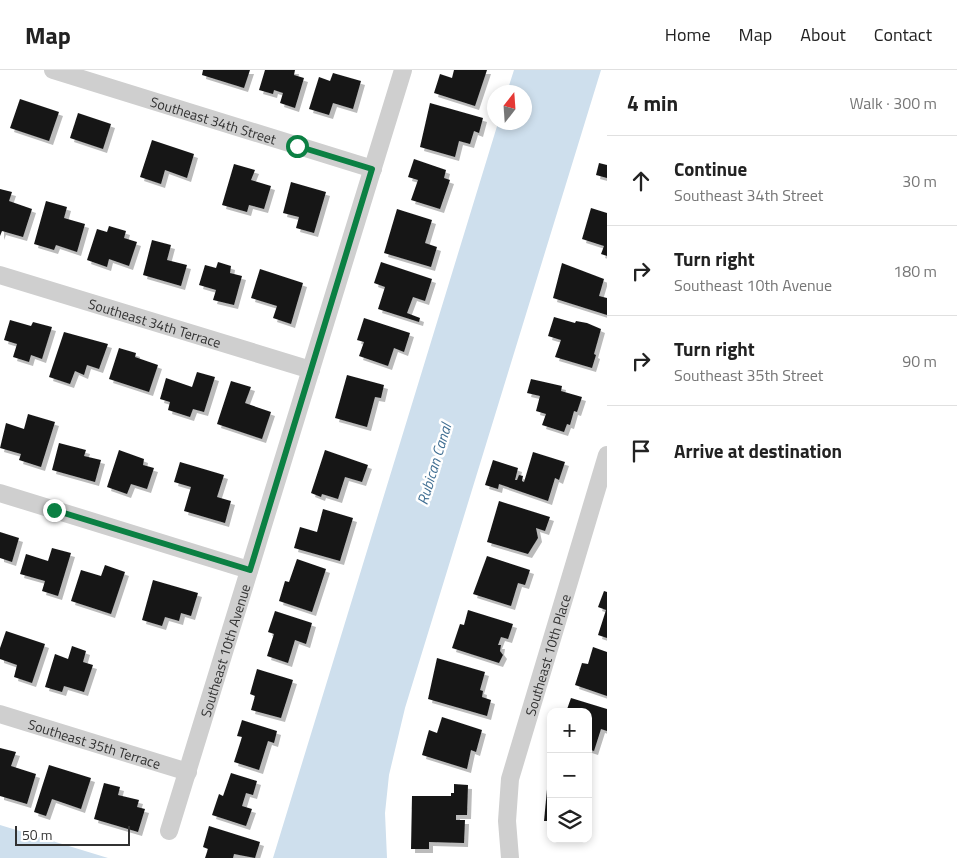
<!DOCTYPE html>
<meta charset="utf-8">
<style>
body{margin:0;font-family:"Titillium Web",sans-serif;background:#f2f2f2;color:#222}
.controls{position:absolute;right:15px;bottom:15px;display:grid;overflow:hidden;border-radius:10px;box-shadow:0 2px 8px #0003}
.controls button{width:45px;height:45px;display:grid;place-items:center;padding:0;border:0;border-bottom:1px solid #e0e0e0;background:#fff;color:#222;font:25px sans-serif}
.compass{position:absolute;left:487px;top:15px;width:45px;height:45px;border-radius:50%;background:#fff;box-shadow:0 2px 8px #0003;rotate:17deg}
.scale{position:absolute;left:15px;bottom:12px;width:115px;box-sizing:border-box;padding-left:5px;border:2px solid #323232;border-top:0;font-size:14px;line-height:18px;white-space:nowrap;color:#323232;-webkit-text-stroke:4px #fff;paint-order:stroke}
.stop{position:absolute;width:15px;height:15px;margin:-11px;border:4px solid #0b8043;border-radius:50%;background:#fff}
.stop.end{background:#0b8043;border-color:#fff;box-shadow:0 1px 5px #0008}
.list{margin:0;padding:0;list-style:none}
h2{display:flex;justify-content:space-between;align-items:center;height:65px;margin:0;padding:0 20px;font-size:21px}
h2 small{font-size:16px;font-weight:400;color:#767676}
.list li{display:grid;grid-template-columns:32px 1fr auto;gap:15px;align-items:center;box-sizing:border-box;height:90px;padding:0 20px;border-top:1px solid #e0e0e0}
.list b{display:block;font-size:19px;white-space:nowrap}
.list p{margin:0;font-size:16px;white-space:nowrap;color:#767676}
.list em{font-size:16px;font-style:normal;color:#767676}
.icon{flex:none;width:28px;height:28px;fill:none;stroke:currentColor;stroke-width:2;stroke-linecap:round;stroke-linejoin:round}
.map{position:relative;flex:none;width:607px;height:788px;overflow:hidden}
header{display:flex;align-items:center;gap:30px;box-sizing:border-box;height:70px;padding:0 25px;background:#fff;border-bottom:1px solid #e0e0e0}
header strong{font-size:24px}
nav{display:flex;gap:28px;margin-inline-start:auto;font-size:18px}
main{display:flex}
aside{flex:1;background:#fff}
.map>svg:first-child{display:block}
</style>
<header>
<strong>Map</strong>
<nav><a>Home</a><a>Map</a><a>About</a><a>Contact</a></nav>
</header>
<main>
<div class="map">
<svg width="607" height="788" viewBox="0 0 607 788">
<defs>
<filter id="shadow"><feDropShadow dx="4" dy="4" stdDeviation="0" flood-color="#0004"/></filter>
</defs>
<rect width="100%" height="100%" fill="#fff"/>
<g fill="#cedfed">
<polygon points="514,0 601,0 405,638 389,705 385,743 387,788 273,788 498,53 524,52 524,22 507,22"/>
<polygon points="0,755 108,788 0,788"/>
</g>
<g fill="#191919" filter="url(#shadow)">
<polygon points="203,0 250,0 244,18 202,5"/>
<polygon points="265,0 295,0 294,5 304,8 295,38 280,33 283,23 274,20 273,24 259,20"/>
<polygon points="454,0 487,0 475,36 434,23 440,4 452,8"/>
<polygon points="333,3 361,11 353,39 333,33 329,45 309,39 319,7 330,11"/>
<polygon points="20,29 59,42 49,71 10,58"/>
<polygon points="430,33 483,48 479,63 474,61 470,74 459,71 455,87 420,77"/>
<polygon points="78,43 111,54 103,79 70,68"/>
<polygon points="152,70 194,84 187,108 165,100 161,114 140,107"/>
<polygon points="414,89 446,100 444,108 450,110 440,139 411,130 418,110 408,107"/>
<polygon points="599,93 607,95 607,108 596,105"/>
<polygon points="234,94 255,100 251,110 271,116 264,139 249,135 247,142 222,135"/>
<polygon points="291,112 326,122 314,163 296,158 299,147 283,143"/>
<polygon points="0,119 12,122 9,131 32,139 23,167 2,161 0,166"/>
<polygon points="46,131 67,137 64,148 85,154 77,182 56,175 54,180 34,174"/>
<polygon points="591,138 607,143 607,186 601,184 604,176 582,169"/>
<polygon points="397,139 432,150 425,173 437,177 431,197 384,183"/>
<polygon points="109,156 126,161 124,168 137,172 129,196 109,189 107,197 87,190 97,159 107,162"/>
<polygon points="152,170 171,175 167,190 187,195 181,216 143,205"/>
<polygon points="218,192 231,196 230,203 242,206 234,235 213,230 216,220 199,215 205,195 216,198"/>
<polygon points="381,192 432,209 425,231 413,227 407,243 420,248 419,252 378,239 385,217 374,213"/>
<polygon points="562,193 604,209 599,226 607,228 607,245 553,228"/>
<polygon points="260,199 303,213 291,254 273,248 277,236 251,228"/>
<polygon points="554,247 575,253 576,251 587,253 601,259 594,284 596,285 592,298 555,287 561,270 548,266"/>
<polygon points="364,248 410,263 404,282 394,278 388,296 359,286 364,272 357,270"/>
<polygon points="10,250 31,256 33,252 52,257 42,289 31,285 29,292 13,287 17,274 4,270"/>
<polygon points="64,262 108,274 99,299 87,295 84,305 75,301 70,314 49,307"/>
<polygon points="119,278 136,283 135,287 158,295 149,322 109,309"/>
<polygon points="197,302 215,307 204,342 193,339 190,347 168,340 170,332 160,329 166,308 192,317"/>
<polygon points="347,305 384,315 381,328 375,327 367,357 335,348"/>
<polygon points="531,309 562,316 561,321 582,327 577,342 574,341 570,355 567,354 564,362 542,355 546,344 536,341 540,326 527,323"/>
<polygon points="231,311 251,317 245,333 271,342 262,369 217,354"/>
<polygon points="28,344 55,352 41,397 19,390 21,384 0,378 6,353 24,359"/>
<polygon points="59,373 86,380 84,386 101,390 95,412 52,400"/>
<polygon points="119,380 144,389 143,395 154,398 147,419 131,414 127,424 107,417"/>
<polygon points="325,380 368,395 362,412 345,407 338,429 322,424 321,427 311,423"/>
<polygon points="533,382 565,392 559,410 555,408 548,431 499,414 498,419 485,415 493,390 518,398 515,410 517,410 519,405 523,406 522,411 524,412"/>
<polygon points="180,392 224,405 217,427 231,431 225,453 184,441 191,417 174,412"/>
<polygon points="499,431 550,447 545,461 536,458 538,468 528,484 487,472"/>
<polygon points="323,439 353,448 340,491 294,478 300,457 317,462"/>
<polygon points="0,462 19,468 12,492 0,488"/>
<polygon points="52,478 71,483 58,526 42,521 45,511 20,504 26,484 48,491"/>
<polygon points="487,486 530,500 525,515 518,513 511,536 473,524"/>
<polygon points="297,489 326,499 312,542 279,531 285,511 289,512"/>
<polygon points="105,495 125,502 111,544 71,531 81,500 101,506"/>
<polygon points="153,510 198,523 191,546 181,543 179,551 165,547 162,556 142,550"/>
<polygon points="604,521 607,522 607,568 598,565 606,540 598,537"/>
<polygon points="468,540 513,554 508,569 501,567 498,575 501,575 500,581 503,585 499,593 452,578 460,554 464,555"/>
<polygon points="275,541 312,553 306,574 295,570 288,593 267,586 274,564 268,562"/>
<polygon points="6,561 45,574 32,613 14,607 17,595 0,589 0,578"/>
<polygon points="72,576 86,581 83,592 93,595 84,622 64,616 62,622 45,617 55,584 68,589"/>
<polygon points="593,577 607,582 607,626 575,615 582,593 588,594"/>
<polygon points="437,588 485,602 480,620 483,621 482,627 491,630 487,646 428,629"/>
<polygon points="257,599 293,610 281,648 251,640 255,626 250,624"/>
<polygon points="571,628 607,639 607,661 601,659 594,681 588,679 588,642 566,642"/>
<polygon points="442,647 482,660 476,682 471,680 467,699 422,685 429,660 437,663"/>
<polygon points="242,650 277,661 274,673 268,671 259,700 234,692 242,667 237,666"/>
<polygon points="0,678 16,682 11,696 36,704 27,734 0,726"/>
<polygon points="49,695 91,708 81,739 52,729 46,746 34,742"/>
<polygon points="231,703 257,711 253,725 246,723 242,736 252,739 246,756 212,745 219,724 223,726"/>
<polygon points="548,709 551,709 551,751 544,751"/>
<polygon points="104,713 120,717 118,725 139,730 137,737 145,739 138,762 94,749"/>
<polygon points="454,714 468,715 467,745 456,745 456,750 465,750 464,773 429,772 429,779 411,779 412,726 451,726 451,723 454,723"/>
<polygon points="209,756 260,772 255,788 234,784 233,788 205,788 208,779 203,777"/>
</g>
<g fill="none" stroke-linecap="round" stroke-linejoin="round">
<g stroke="#cfcfcf" stroke-width="18">
<path id="s1" d="M53 0 373 99"/>
<path id="s2" d="M0 205 311 300"/>
<polyline points="0,423 249,500"/>
<path id="s3" d="M0 644 188 702"/>
<path id="s4" d="M169 761 403 0"/>
<path id="s5" d="M510 788 507 751 510 709 607 385"/>
</g>
</g>
<g fill="none" stroke-linecap="round" stroke-linejoin="round">
<polyline stroke="#0b8043" stroke-width="6" points="54,440 250,500 372,99 297,76"/>
</g>
<g text-anchor="middle" dominant-baseline="central" stroke-width="5" stroke-linejoin="round" paint-order="stroke">
<g font-size="14" fill="#323232" stroke="#fff">
<text stroke="none"><textPath href="#s1" startOffset="168">Southeast 34th Street</textPath></text>
<text stroke="none"><textPath href="#s2" startOffset="162">Southeast 34th Terrace</textPath></text>
<text stroke="none"><textPath href="#s4" startOffset="189">Southeast 10th Avenue</textPath></text>
<text stroke="none"><textPath href="#s5" startOffset="209">Southeast 10th Place</textPath></text>
<text stroke="none"><textPath href="#s3" startOffset="99">Southeast 35th Terrace</textPath></text>
</g>
<g font-size="15" font-style="italic" fill="#406f93" stroke="#fff">
<text transform="translate(434 394) rotate(-73)">Rubican Canal</text>
</g>
</g>
</svg>
<div class="controls">
<button>+</button>
<button>−</button>
<button><svg class="icon" aria-label="layers" viewBox="0 0 24 24"><path d="M12 4l9 5-9 5-9-5zM3 14l9 5 9-5"/></svg></button>
</div>
<svg class="compass" viewBox="-18 -18 36 36"><path d="M0-13l5 13h-10z" fill="#e53935"/><path d="M0 13l5-13h-10z" fill="#767676"/></svg>
<div class="scale">50 m</div>
<div class="stop" style="left:297px;top:76px"></div>
<div class="stop end" style="left:54px;top:440px"></div>
</div>
<aside>
<h2>4 min<small>Walk · 300 m</small></h2>
<ul class="list">
<li><svg class="icon" aria-label="ahead" viewBox="0 0 24 24"><path d="M12 20V5M6 11l6-6 6 6"/></svg><div><b>Continue</b><p>Southeast 34th Street</p></div><em>30 m</em></li>
<li><svg class="icon" aria-label="right" viewBox="0 0 24 24"><path d="M7 20v-9h11M14 6l5 5-5 5"/></svg><div><b>Turn right</b><p>Southeast 10th Avenue</p></div><em>180 m</em></li>
<li><svg class="icon" aria-label="right" viewBox="0 0 24 24"><path d="M7 20v-9h11M14 6l5 5-5 5"/></svg><div><b>Turn right</b><p>Southeast 35th Street</p></div><em>90 m</em></li>
<li><svg class="icon" aria-label="arrive" viewBox="0 0 24 24"><path d="M6 21V4h12l-3 4 3 4H6"/></svg><div><b>Arrive at destination</b></div></li>
</ul>
</aside>
</main>
